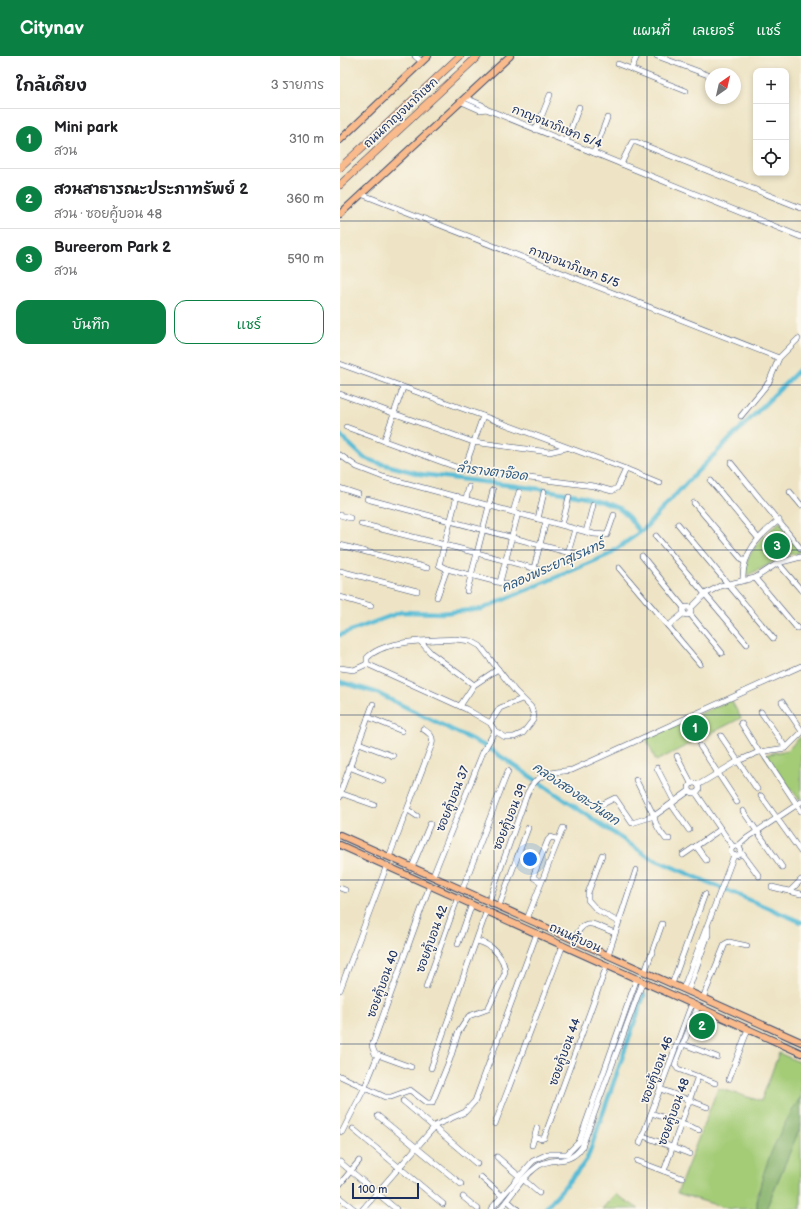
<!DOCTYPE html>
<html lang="th">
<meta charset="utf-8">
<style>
body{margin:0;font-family:"Balsamiq Sans","Playpen Sans Thai",sans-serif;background:#f2f2f2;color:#202124}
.controls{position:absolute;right:12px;top:12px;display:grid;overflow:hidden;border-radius:8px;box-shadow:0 2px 6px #0003}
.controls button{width:36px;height:36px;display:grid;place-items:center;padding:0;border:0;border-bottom:1px solid #e0e0e0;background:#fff;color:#202124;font:20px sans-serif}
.compass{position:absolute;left:365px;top:12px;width:36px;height:36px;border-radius:50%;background:#fff;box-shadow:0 2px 6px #0003;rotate:34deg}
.scale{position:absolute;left:12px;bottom:10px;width:67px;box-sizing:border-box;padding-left:4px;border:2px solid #1b2f5e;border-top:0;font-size:11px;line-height:14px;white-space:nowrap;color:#1b2f5e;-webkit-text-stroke:3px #fbf7ec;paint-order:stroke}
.you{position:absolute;left:190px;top:803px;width:14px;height:14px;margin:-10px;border:3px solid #fff;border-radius:50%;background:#1a73e8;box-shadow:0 0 0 6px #1a73e833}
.badge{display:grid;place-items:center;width:26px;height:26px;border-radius:50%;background:#0b8043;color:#fff;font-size:13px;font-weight:700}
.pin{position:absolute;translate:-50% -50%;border:2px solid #fff;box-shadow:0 1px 4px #0006}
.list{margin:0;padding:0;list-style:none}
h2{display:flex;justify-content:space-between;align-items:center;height:52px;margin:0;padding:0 16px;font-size:17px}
h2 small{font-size:13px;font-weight:400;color:#757577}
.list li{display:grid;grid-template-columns:26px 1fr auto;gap:12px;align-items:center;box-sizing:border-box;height:60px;padding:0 16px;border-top:1px solid #e0e0e0}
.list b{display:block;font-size:15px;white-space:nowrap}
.list p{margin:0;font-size:13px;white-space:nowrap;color:#757577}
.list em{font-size:13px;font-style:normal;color:#757577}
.actions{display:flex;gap:8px;padding:12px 16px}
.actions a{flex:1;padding:9px 0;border:1px solid #0b8043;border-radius:12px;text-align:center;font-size:14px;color:#0b8043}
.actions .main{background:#0b8043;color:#fff}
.icon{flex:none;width:22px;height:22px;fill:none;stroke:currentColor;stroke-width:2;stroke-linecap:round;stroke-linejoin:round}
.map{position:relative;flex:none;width:461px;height:1153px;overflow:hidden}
header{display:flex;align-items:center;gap:24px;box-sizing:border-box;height:56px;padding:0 20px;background:#0b8043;color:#fff}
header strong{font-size:19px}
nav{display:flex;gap:22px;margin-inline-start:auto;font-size:14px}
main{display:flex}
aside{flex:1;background:#fff}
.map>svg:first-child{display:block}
</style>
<header>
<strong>Citynav</strong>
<nav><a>แผนที่</a><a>เลเยอร์</a><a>แชร์</a></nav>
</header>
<main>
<aside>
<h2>ใกล้เคียง<small>3 รายการ</small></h2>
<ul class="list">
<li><span class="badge">1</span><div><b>Mini park</b><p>สวน</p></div><em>310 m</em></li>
<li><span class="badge">2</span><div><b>สวนสาธารณะประภาทรัพย์ 2</b><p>สวน · ซอยคู้บอน 48</p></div><em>360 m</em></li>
<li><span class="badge">3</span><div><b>Bureerom Park 2</b><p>สวน</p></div><em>590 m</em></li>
</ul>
<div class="actions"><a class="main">บันทึก</a><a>แชร์</a></div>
</aside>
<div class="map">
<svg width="461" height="1153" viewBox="0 0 461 1153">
<rect width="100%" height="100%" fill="#fbf7ec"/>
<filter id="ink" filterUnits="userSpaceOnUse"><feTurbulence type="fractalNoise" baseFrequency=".025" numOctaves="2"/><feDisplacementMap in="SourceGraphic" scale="8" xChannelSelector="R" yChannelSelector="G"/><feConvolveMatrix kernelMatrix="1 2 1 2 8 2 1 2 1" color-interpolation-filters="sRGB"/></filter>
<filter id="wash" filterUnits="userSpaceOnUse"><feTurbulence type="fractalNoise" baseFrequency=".012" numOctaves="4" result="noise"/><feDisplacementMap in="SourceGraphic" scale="16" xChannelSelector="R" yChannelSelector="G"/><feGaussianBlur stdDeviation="0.9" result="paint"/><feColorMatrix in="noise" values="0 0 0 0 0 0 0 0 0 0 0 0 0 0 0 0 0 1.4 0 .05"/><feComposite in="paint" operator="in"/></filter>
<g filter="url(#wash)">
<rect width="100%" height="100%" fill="#eee4c5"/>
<g fill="#a4cc77" stroke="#607e6a">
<path d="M440 466 461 493 459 497C438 499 424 514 404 520 406 496 422 481 440 466Z"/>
<polygon points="391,644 401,662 316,705 306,682"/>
<polygon points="461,680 461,742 459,743 424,699 448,694"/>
<polygon points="360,952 375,960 365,984 349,978"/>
<polygon points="439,997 461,1007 461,1042 417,1138 417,1153 389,1153 337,1137 378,1032 421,1045"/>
<polygon points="461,1068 461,1153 426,1153 459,1074"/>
<polygon points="275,1138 299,1153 262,1153"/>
</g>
<path fill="#83b068" stroke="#4f7063" d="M460 1042H461V1068L459 1074 426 1153H417C418 1118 441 1071 460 1042Z"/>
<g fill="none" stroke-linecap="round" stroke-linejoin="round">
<g stroke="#57bbd5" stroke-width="4.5">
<polyline points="0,379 24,402 35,406 80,418 200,433 242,440 262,446 278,452 287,459 300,476"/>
<polyline points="0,579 61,556 102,557 142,553 268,499 303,474 353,420 461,312"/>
<polyline points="0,626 35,636 147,691 309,801 461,866"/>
<polyline points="205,1153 242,1110 247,1103 304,939"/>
</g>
</g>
</g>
<g filter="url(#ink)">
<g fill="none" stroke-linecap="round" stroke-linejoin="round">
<g stroke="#3b4a6d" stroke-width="6">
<g id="minor">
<polyline points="75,0 82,6"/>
<polyline points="297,0 291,13 346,35"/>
<polyline points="317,0 368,19"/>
<polyline points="278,8 291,13"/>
<polyline points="126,42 142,49 146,53 461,181"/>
<polyline points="122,46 140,54 146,53"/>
<polyline points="196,74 210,39"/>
<polyline points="226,86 239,51"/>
<polyline points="254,97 267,62"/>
<polyline points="281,108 292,86 296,86 461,152"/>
<polyline points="21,138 439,302"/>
<polyline points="0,308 143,360 124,414 6,371"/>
<polyline points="0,338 133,386 209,396 226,392"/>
<polyline points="401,360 429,326 439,302 458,283"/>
<polyline points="44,385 63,332"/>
<polyline points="0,399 17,411 43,421 254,478 267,479 274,459"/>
<polyline points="391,407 461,493"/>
<polyline points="286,413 320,427"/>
<polyline points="124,414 254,430 272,435 277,432 286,413 143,360"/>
<polyline points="371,425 418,482"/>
<polyline points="0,432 18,438"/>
<polyline points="153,434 137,497 204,515"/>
<polyline points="450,436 461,449"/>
<polyline points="117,440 99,509 107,513 169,529"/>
<polyline points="126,442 129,431"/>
<polyline points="27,443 238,499"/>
<polyline points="354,447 404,506"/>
<polyline points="173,456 179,436"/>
<polyline points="0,459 10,462"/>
<polyline points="198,463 204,436"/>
<polyline points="21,468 137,497 127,535"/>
<polyline points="338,468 433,582"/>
<polyline points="222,469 229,441"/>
<polyline points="246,476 253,449"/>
<polyline points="316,480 407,588"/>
<polyline points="0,489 87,512"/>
<polyline points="228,497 235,473"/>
<polyline points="302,500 344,552"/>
<polyline points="438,507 461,534"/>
<polyline points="194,512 206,465"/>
<polyline points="279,512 360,608"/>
<polyline points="0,515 77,535"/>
<polyline points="415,522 457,572"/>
<path d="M403 524C402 497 419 480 439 464"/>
<polyline points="160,526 178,457"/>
<polyline points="0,541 31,550"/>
<polyline points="97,541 107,513"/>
<circle cx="347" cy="555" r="4"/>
<polyline points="351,552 365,538 380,530 415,522 438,507 461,501"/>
<polyline points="350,558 382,597"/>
<polyline points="328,570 344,557"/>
<path d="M115 583 131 585 140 590 175 635 191 651 194 660 193 664 183 677 174 681H165L155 675 150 667 126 653 27 608V602C45 583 91 585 115 583Z"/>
<polyline points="80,585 91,597 134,629"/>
<polyline points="0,612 14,614 27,608"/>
<polyline points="442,646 461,674"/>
<polyline points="120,650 134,629 158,613"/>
<polyline points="421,656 446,692"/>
<polyline points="28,661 62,675"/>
<polyline points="150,667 160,652 182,643"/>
<polyline points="401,667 419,696"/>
<polyline points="381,680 417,733"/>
<polyline points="19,687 53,700"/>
<polyline points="360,690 397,746"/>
<polyline points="422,696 461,755"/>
<polyline points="337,700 351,727"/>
<polyline points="9,711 44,725"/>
<polyline points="317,712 334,745"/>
<circle cx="354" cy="732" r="5"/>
<polyline points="358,729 398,705 419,696 446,692 461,677"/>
<polyline points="0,737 34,749"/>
<polyline points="356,737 393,791"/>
<polyline points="421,740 461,796"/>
<polyline points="0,741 2,732 33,648"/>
<polyline points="331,748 349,774"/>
<polyline points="257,751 275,742 292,767 314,760 296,724"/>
<polyline points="68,754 77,760"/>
<polyline points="403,755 442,811"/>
<path d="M329 783H326C320 776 315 769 314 760L349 735"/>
<polyline points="356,790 366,804"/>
<polyline points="398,790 407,782 461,746"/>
<circle cx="396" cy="795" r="5"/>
<polyline points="401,796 419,820"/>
<polyline points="262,799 248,837 248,844 257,854 278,866"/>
<polyline points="343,799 381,773"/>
<path d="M49 801 92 688C94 680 89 677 83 673"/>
<polyline points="72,811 90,768"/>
<polyline points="93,820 143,696 155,675"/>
<polyline points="201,826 194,822 194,818 208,784 211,781 217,783"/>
<polyline points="432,831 461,838"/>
<polyline points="0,832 5,834"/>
<polyline points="122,834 168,715"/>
<polyline points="450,835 461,824"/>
<path d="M149 845 187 738C198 715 211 717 232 714L461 610"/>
<polyline points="159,850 188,772"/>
<polyline points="187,863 223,772"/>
<path d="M234 884C245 858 253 869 275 877"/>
<polyline points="118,888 132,848"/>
<polyline points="268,899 296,814"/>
<polyline points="305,916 322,868"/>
<polyline points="332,928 365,838"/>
<polyline points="86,931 118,841"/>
<polyline points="343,933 394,799"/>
<polyline points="0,934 47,809"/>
<polyline points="348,935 368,879 368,872"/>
<polyline points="363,942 385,888 389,886 407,890"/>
<polyline points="358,950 335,1009 338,1013 375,1027"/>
<polyline points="343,988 377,1001"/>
<polyline points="71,1011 35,998 32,990 90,829"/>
<polyline points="91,1012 147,854"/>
<path d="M0 1020 45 1041H51L70 1034 87 1047H92L110 1003 118 977 129 960 148 953 165 917C165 901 151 888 137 885"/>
<polyline points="389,1023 408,973"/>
<polyline points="323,1034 367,1051"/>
<polyline points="63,1045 137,1108"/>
<polyline points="314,1058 359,1074"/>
<polyline points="38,1060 121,1128"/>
<polyline points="155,1068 223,889"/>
<polyline points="13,1073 103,1148"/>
<polyline points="2,1076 25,1031 38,999"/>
<polyline points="195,1081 201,1083 204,1082 267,909"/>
<polyline points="306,1081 350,1098"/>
<polyline points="300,1087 352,947"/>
<polyline points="192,1089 197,1072"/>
<polyline points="157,1101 179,1120"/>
<polyline points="297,1105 342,1122"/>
<polyline points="0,1106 56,1153"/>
<polyline points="324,1115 358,1020"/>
<polyline points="141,1121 162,1140"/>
<polyline points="184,1124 199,1137"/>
<polyline points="0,1128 19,1105"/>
<polyline points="123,1141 138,1153"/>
<polyline points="0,1142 14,1153"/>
<polyline points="168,1145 177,1153"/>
<polyline points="23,1153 96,1069 125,1056 135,1045 197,877"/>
<polyline points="151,1153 193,1105 208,1098 227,1098 239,1086 297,922"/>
<path d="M160 1153C172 1139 182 1121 198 1110 214 1099 228 1111 242 1091L303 925"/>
</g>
</g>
<g stroke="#3b4a6d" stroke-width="8">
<g id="major">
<polyline points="0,84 88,0"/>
<polyline points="0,158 170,0"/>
<polyline points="0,779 461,986"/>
<polyline points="0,789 461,997"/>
</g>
</g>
<g stroke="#3b4a6d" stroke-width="8">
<g id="highway">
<polyline points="0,112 120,0"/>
<polyline points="0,129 138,0"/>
</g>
</g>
<use href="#minor" stroke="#fff" stroke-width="5"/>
<use href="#major" stroke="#fabb8c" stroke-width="6"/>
<use href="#highway" stroke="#fabb8c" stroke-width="7"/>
</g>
</g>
<path fill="none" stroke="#1b2f5e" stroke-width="1" stroke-opacity="0.55" d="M154 0V1153M307 0V1153M0 165H461M0 329H461M0 494H461M0 659H461M0 824H461M0 988H461"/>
<g text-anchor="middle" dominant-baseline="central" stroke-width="3.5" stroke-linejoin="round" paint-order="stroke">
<g font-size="12" fill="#1b2f5e" stroke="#fbf7ec">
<text transform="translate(61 57) rotate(-43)">ถนนกาญจนาภิเษก</text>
<text transform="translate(217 71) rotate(22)">กาญจนาภิเษก 5/4</text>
<text transform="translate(234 211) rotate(21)">กาญจนาภิเษก 5/5</text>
<text transform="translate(113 743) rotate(-68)">ซอยคู้บอน 37</text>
<text transform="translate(170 761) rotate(-68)">ซอยคู้บอน 39</text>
<text transform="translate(235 882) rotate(24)">ถนนคู้บอน</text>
<text transform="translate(92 883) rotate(-70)">ซอยคู้บอน 42</text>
<text transform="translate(43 928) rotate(-70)">ซอยคู้บอน 40</text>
<text transform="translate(225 996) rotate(-70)">ซอยคู้บอน 44</text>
<text transform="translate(317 1014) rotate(-69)">ซอยคู้บอน 46</text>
<text transform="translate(334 1056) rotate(-70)">ซอยคู้บอน 48</text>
</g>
<g font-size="13" font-style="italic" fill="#2d5982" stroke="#fbf7ec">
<text transform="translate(152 416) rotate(7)">ลำรางตาจ๊อด</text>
<text transform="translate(213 510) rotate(-24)">คลองพระยาสุเรนทร์</text>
<text transform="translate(236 738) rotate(34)">คลองสองตะวันตก</text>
</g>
</g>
</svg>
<div class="controls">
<button>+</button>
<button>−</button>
<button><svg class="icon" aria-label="locate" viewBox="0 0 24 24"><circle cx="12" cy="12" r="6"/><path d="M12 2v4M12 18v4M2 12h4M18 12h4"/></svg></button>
</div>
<svg class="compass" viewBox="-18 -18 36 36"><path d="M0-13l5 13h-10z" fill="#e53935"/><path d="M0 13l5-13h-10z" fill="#757577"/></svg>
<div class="scale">100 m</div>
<div class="you"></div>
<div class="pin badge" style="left:355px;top:672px">1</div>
<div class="pin badge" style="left:362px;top:970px">2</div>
<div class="pin badge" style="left:437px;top:490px">3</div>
</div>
</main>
